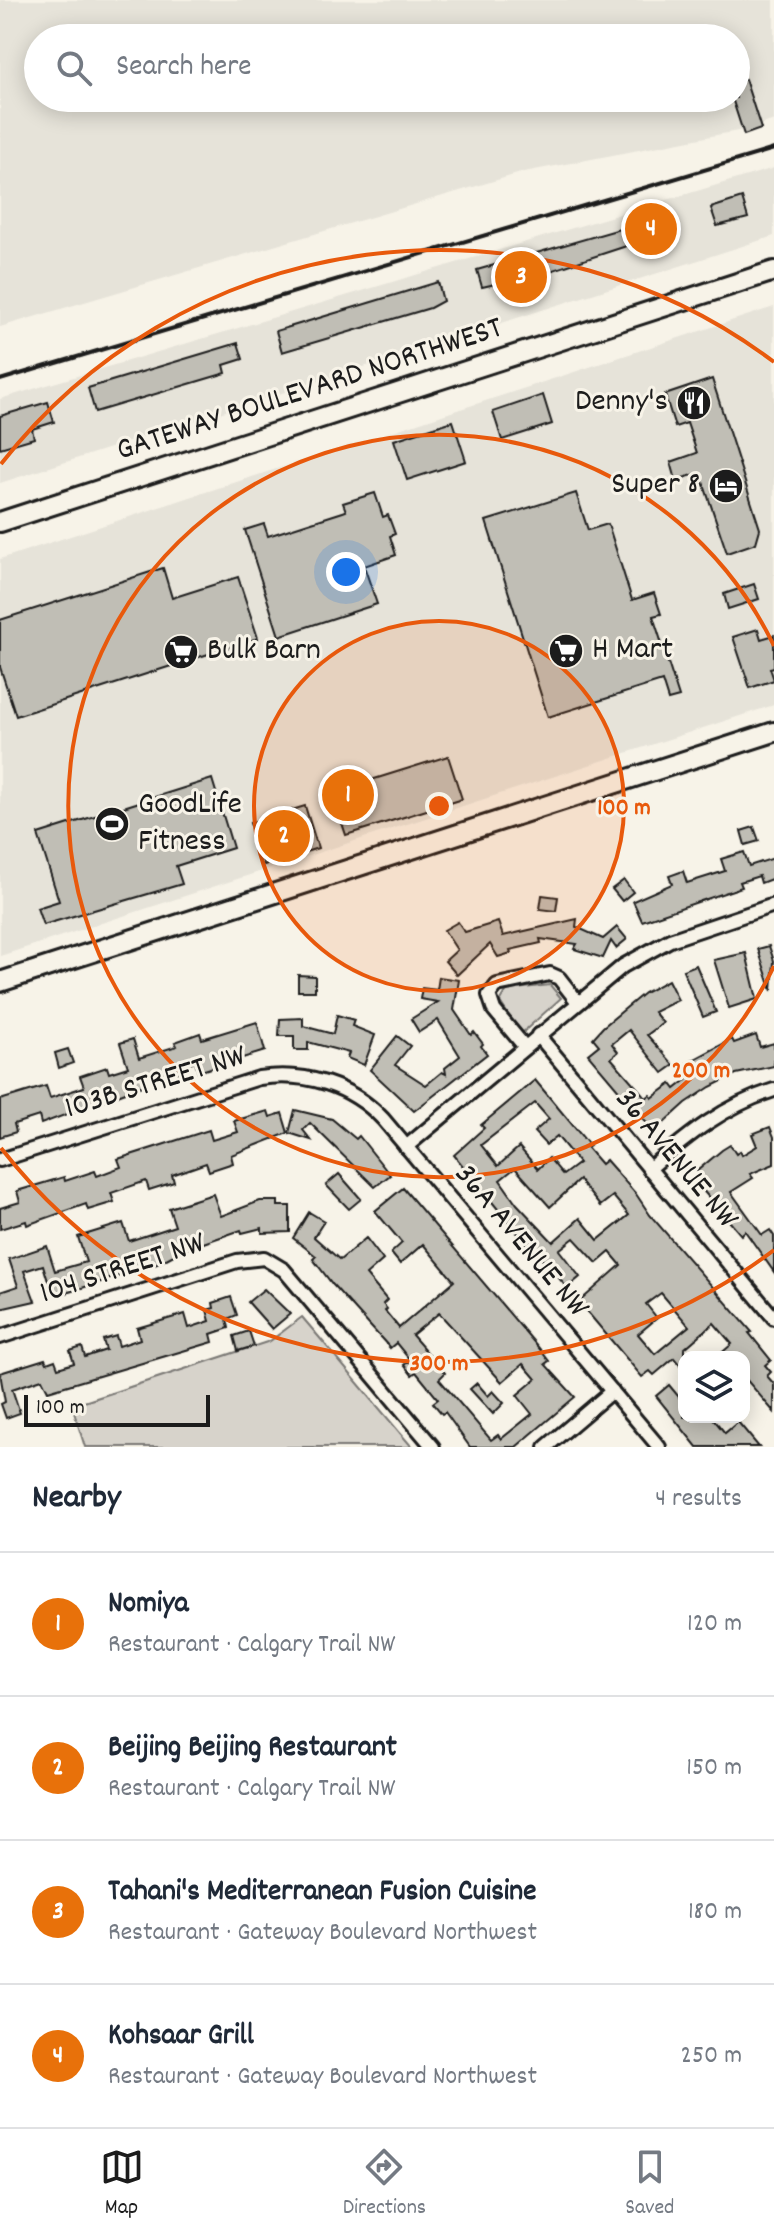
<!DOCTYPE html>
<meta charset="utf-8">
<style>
body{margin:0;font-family:Dekko,sans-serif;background:#f2f2f3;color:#1f2937}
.controls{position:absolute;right:24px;bottom:24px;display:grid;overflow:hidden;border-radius:16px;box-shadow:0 4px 20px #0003}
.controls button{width:72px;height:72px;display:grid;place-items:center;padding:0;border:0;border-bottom:2px solid #e0e1e3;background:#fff;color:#1f2937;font:40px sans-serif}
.scale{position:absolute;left:24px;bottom:20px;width:186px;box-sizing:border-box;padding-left:8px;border:4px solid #1c1c1c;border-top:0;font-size:22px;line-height:28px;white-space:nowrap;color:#1c1c1c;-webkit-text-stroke:6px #f7f3e8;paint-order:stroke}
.you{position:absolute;left:346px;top:572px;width:28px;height:28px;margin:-20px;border:6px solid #fff;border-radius:50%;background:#1a73e8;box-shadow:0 0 0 12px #1a73e833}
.badge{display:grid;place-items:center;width:52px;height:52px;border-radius:50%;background:#1c1c1c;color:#fff;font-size:26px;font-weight:700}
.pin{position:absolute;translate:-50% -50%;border:4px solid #fff;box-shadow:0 2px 8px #0006}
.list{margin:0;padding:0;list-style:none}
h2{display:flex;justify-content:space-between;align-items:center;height:104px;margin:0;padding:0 32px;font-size:34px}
h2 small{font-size:26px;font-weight:400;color:#747a83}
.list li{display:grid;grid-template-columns:52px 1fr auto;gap:24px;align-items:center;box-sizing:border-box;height:144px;padding:0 32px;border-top:2px solid #e0e1e3}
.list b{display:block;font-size:30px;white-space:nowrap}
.list p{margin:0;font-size:26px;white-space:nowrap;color:#747a83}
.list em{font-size:26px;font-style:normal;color:#747a83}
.icon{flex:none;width:44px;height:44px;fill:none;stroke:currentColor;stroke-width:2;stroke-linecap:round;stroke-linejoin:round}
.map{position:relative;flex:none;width:774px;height:1447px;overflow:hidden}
.search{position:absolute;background:#fff;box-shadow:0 4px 20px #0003;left:24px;right:24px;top:24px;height:88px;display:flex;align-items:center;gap:20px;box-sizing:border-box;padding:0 28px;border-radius:44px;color:#747a83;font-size:30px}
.sheet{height:680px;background:#fff}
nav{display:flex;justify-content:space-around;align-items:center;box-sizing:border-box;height:112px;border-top:2px solid #e0e1e3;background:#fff;font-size:22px;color:#747a83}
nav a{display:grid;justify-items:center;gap:4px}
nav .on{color:#1c1c1c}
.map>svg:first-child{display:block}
</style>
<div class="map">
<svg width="774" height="1447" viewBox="0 0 774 1447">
<rect width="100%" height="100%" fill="#f7f3e8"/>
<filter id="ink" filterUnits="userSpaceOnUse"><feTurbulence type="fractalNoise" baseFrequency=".0125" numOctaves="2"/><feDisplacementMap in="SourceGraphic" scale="16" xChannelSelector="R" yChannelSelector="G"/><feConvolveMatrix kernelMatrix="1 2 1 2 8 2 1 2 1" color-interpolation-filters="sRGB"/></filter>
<g filter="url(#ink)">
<g fill="#e6e3d9" fill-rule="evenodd">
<path d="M0 0H774V120L748 129 524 172 0 327ZM38 38H736V98H38Z"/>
<polygon points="774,168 774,236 0,483 0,399"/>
<polygon points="774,307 774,705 0,956 0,559"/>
</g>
<g fill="#d7d3cb" stroke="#7a7874" stroke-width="2">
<polygon points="550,985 561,998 521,1034 500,1002 507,990"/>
<polygon points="302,1317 412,1447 85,1447 72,1406 270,1341"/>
</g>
<g fill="#c0beb5" stroke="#1c1c1c" stroke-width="2" fill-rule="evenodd">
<polygon points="745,79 761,129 744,135 732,98 736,98 736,82"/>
<polygon points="742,198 748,218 717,226 711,208"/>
<polygon points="658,218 663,234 541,274 482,287 477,270"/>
<polygon points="438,282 443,301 430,308 282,352 276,331"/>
<polygon points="238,343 243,359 224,365 226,373 95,412 88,388"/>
<polygon points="712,379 760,529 756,543 727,553 700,473 676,480 671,462 697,453 687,423 675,427 665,395"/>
<polygon points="543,395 552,424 502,440 493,412"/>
<polygon points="48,402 54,422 32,429 34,438 0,448 0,416"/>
<polygon points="453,421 466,461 407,480 394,440"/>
<polygon points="375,493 383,517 388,515 395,534 390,536 396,555 364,566 377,604 279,636 245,530 264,524 268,536 343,512 346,511 343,503"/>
<polygon points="576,493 588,530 608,524 632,600 654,593 661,614 653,616 679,697 668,700 662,681 548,717 486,521"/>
<polygon points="163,568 172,598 238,577 258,638 16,716 0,667 0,620"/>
<polygon points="754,584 759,599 728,609 724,594"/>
<polygon points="758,629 761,639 774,635 774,667 770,668 774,680 750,688 733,637"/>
<polygon points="448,756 462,799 346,835 335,802 354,793 352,786"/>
<polygon points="212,779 233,848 176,866 182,884 43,925 37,908 59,901 38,834"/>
<polygon points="305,806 318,848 264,865 250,823"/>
<polygon points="754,827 759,841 745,845 741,831"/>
<polygon points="744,852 749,866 774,858 774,878 761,883 759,876 740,882 742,887 642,921 633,901 672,884 669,876 683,871 687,883 725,871 721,859"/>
<polygon points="624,880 633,892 622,901 612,889"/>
<polygon points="542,895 558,897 556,911 540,909"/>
<polygon points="577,919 576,927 603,939 617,927 627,939 616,948 611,941 603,958 574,949 577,944 540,939 541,943 510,950 511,953 498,957 490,944 457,975 445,961 457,950 444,930 458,922 465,932 498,922 503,936"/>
<polygon points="769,946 774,961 772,991 758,949"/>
<polygon points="746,953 757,999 729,1008 714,960"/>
<polygon points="696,965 716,1012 703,1017 683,970"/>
<polygon points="298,975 315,976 315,991 298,991"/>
<polygon points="439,977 459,980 454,1010 471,1035 474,1032 483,1044 481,1046 487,1054 414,1111 370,1070 397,1036 410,1046 395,1065 426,1085 442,1072 446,1074 445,1068 460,1056 438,1020 419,1032 411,1019 438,1002 420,999 422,988 437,990"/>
<polygon points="668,980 678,1000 654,1012 663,1023 647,1035 674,1065 663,1073 629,1030 612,1044 618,1052 611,1058 646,1098 650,1095 652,1098 671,1084 675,1089 689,1078 682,1066 732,1039 734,1043 756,1035 760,1047 774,1043 774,1066 736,1074 710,1087 686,1103 654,1132 588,1054 599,1045 593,1038 603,1027 644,993"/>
<polygon points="337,1015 354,1020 352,1026 375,1035 364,1065 347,1058 349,1053 308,1042 308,1050 294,1050 294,1036 279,1036 280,1019 303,1018 303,1026 333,1034"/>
<polygon points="257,1022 265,1051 198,1072 195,1061 176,1068 179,1078 164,1083 161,1070 142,1076 144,1085 41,1124 39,1116 14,1124 16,1132 0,1137 0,1100 46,1086 50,1098 84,1087 80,1076 107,1067 109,1073 128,1067 120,1043 133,1039 139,1058 177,1046 175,1042 200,1033 202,1039"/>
<polygon points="68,1049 73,1063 59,1068 55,1053"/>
<path d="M535 1080 590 1146 587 1148 601 1164 606 1160 636 1194 650 1215 752 1332 749 1333 771 1360 765 1365 771 1372 767 1376 774 1384V1412L744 1377V1357H717L732 1344 714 1323 684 1349V1370L674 1358 654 1375 650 1371 642 1377 579 1302 621 1265 610 1252 597 1263 574 1238 559 1250 580 1277 567 1288 546 1262 536 1256 454 1155 484 1128 481 1125ZM535 1103 549 1119 534 1132 546 1145 557 1136 579 1163 563 1175 549 1158 538 1169 519 1147 498 1166 481 1145ZM515 1168 550 1207 579 1180 600 1206 613 1196 629 1215 598 1240 580 1218 553 1242 517 1204 500 1180ZM661 1293 689 1326 655 1354 638 1334 657 1318 646 1304Z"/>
<polygon points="295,1110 332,1119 356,1139 359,1136 390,1175 375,1187 310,1123 303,1130 311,1140 289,1133"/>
<polygon points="268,1111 270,1117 282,1113 288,1133 231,1155 233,1163 209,1171 206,1163 172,1175 174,1182 149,1190 146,1181 111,1193 114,1202 88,1210 86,1204 27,1225 26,1221 0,1229 0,1208 20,1202 17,1191 64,1177 65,1181 95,1171 97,1176 121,1167 118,1159 209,1130 212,1140 238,1132 234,1121"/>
<polygon points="770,1127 774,1137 774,1164 750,1174 753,1178 731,1192 762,1235 770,1230 774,1236 774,1272 745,1231 741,1235 694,1180 700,1175 697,1171 722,1150 730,1145 736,1154 740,1151 742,1155 757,1146 752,1134"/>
<polygon points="339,1174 361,1199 349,1209 326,1185"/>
<path d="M403 1188 538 1347 549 1361 545 1364 575 1397 516 1447H470L445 1412 442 1414 433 1403 438 1399 416 1372 412 1375 404 1365 410 1360 396 1343 390 1348 333 1285 313 1259 316 1256 293 1238 309 1212 324 1221 314 1237 340 1260 366 1238 383 1260 366 1275 387 1300 383 1304 387 1309 385 1311 399 1328 454 1281 423 1244 400 1264 391 1253 402 1243 375 1211ZM439 1313 502 1382 523 1364 536 1379 517 1395 532 1414 501 1439 498 1435 491 1440 439 1379 445 1373 412 1335Z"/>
<polygon points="213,1194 221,1216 260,1201 278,1201 278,1206 290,1206 290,1232 262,1233 262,1228 242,1233 241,1230 183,1250 157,1264 63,1294 62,1291 52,1294 43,1265 24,1271 35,1301 0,1309 0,1292 18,1286 9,1259 47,1246 55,1271 86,1262 78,1237 123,1223 129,1241 175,1226 169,1208"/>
<polygon points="264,1289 290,1314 272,1329 248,1302"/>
<polygon points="231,1297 237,1315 227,1319 229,1328 211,1334 213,1342 48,1391 42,1379 12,1389 20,1413 6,1418 1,1404 5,1402 0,1373 45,1359 47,1363 55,1360 58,1368 74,1363 70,1351 82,1347 85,1357 106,1350 103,1340 116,1336 119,1346 140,1339 137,1328 185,1314 189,1328 210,1321 207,1310 214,1308 213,1303"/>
<polygon points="249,1331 254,1346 238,1351 234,1336"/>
<polygon points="477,1383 488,1396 493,1391 504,1403 493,1414 470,1389"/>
<polygon points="669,1385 684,1403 684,1417 712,1417 725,1433 738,1422 759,1447 697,1447 656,1396"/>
</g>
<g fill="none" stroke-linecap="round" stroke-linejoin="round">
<g stroke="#1c1c1c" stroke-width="18">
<g id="minor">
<polyline points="538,1035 774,1318"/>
<polyline points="524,1046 494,1010 489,995 497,985 550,974 559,978 577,1001"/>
<polyline points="406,1147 623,966 670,940 774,905"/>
<path d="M0 1160 259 1078C305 1071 351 1085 383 1119L659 1447"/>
<path d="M649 1169C688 1135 724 1106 774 1090"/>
<polyline points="0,1337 237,1261 264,1258 284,1270 433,1447"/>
<polyline points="546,1447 612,1391"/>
</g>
</g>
<g stroke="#1c1c1c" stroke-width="24">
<g id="highway">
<polyline points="0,522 774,271"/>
<polyline points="0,982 774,732"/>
</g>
</g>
<use href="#minor" stroke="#f7f3e8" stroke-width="12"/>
<use href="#highway" stroke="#f7f3e8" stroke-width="18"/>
<polyline stroke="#1c1c1c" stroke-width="4" points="0,380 774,149"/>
</g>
</g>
<circle cx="439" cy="806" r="185" fill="#e8590c" fill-opacity=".12"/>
<g fill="none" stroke="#e8590c" stroke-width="4">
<circle cx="439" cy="806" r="185"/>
<path d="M774 966A371 371 0 1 1 774 646"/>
<path d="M774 1250A556 556 0 0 1 1 1148M1 464A556 556 0 0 1 774 362"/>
</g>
<defs>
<g id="restaurant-disc" transform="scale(1.8)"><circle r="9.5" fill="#1c1c1c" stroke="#f7f3e8"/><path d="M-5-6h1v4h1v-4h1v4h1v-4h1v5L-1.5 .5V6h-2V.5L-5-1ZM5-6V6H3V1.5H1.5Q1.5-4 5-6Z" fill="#fff"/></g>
<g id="hotel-disc" transform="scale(1.8)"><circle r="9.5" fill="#1c1c1c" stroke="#f7f3e8"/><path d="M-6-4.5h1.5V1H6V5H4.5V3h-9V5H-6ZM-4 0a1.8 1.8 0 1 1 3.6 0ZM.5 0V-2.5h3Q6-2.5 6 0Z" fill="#fff"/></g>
<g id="supermarket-disc" transform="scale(1.8)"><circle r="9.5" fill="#1c1c1c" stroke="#f7f3e8"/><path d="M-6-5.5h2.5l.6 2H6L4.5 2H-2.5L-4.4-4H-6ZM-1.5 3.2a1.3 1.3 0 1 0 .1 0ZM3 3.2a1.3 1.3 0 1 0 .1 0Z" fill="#fff"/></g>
<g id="stadium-disc" transform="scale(1.8)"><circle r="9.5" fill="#1c1c1c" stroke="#f7f3e8"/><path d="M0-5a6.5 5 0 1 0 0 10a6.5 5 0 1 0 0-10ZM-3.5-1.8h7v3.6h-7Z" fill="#fff"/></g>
</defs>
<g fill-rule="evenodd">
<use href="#restaurant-disc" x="694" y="403"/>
<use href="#hotel-disc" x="726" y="486"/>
<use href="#supermarket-disc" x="566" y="651"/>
<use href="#supermarket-disc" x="181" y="652"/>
<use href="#stadium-disc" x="112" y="824"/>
</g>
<g text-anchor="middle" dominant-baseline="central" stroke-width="6" stroke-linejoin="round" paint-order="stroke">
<g font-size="32" fill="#1c1c1c" stroke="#f7f3e8">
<text transform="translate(310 391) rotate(-18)">GATEWAY BOULEVARD NORTHWEST</text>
<text transform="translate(156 1084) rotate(-17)">103B STREET NW</text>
<text transform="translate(675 1160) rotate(50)">36 AVENUE NW</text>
<text transform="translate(520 1242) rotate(50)">36A AVENUE NW</text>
<text transform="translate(123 1270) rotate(-18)">104 STREET NW</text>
</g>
<g font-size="32" fill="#1c1c1c" stroke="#f7f3e8" text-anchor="start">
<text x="668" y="403" text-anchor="end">Denny's</text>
<text x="700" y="486" text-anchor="end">Super 8</text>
<text x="592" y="651">H Mart</text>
<text x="207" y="652">Bulk Barn</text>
<text x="138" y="806">GoodLife<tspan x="138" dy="37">Fitness</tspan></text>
</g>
</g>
<circle cx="439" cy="806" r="12" fill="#e8590c" stroke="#f7f3e8" stroke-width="4"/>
<g font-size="24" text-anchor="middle" font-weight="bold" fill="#e8590c" stroke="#f7f3e8" stroke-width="6" stroke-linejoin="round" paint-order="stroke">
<text x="624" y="814">100 m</text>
<text x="701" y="1077">200 m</text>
<text x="439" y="1370">300 m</text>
</g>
</svg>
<div class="controls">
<button><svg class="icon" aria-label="layers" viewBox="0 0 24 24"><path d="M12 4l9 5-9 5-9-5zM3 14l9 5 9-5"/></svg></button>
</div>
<div class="scale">100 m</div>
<div class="you"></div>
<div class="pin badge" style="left:348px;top:795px;background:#e8710a">1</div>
<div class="pin badge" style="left:284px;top:836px;background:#e8710a">2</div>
<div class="pin badge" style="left:521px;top:277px;background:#e8710a">3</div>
<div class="pin badge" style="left:651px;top:229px;background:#e8710a">4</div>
<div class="search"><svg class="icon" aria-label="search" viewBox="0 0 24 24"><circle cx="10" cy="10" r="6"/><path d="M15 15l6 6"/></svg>Search here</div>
</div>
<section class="sheet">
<h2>Nearby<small>4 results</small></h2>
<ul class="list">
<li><span class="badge" style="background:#e8710a">1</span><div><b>Nomiya</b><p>Restaurant · Calgary Trail NW</p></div><em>120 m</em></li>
<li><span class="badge" style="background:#e8710a">2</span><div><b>Beijing Beijing Restaurant</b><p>Restaurant · Calgary Trail NW</p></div><em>150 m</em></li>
<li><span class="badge" style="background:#e8710a">3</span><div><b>Tahani's Mediterranean Fusion Cuisine</b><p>Restaurant · Gateway Boulevard Northwest</p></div><em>180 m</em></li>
<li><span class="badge" style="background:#e8710a">4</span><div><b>Kohsaar Grill</b><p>Restaurant · Gateway Boulevard Northwest</p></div><em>250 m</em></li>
</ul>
</section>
<nav>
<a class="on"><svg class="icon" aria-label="map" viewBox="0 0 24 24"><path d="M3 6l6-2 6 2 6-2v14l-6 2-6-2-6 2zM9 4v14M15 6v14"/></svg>Map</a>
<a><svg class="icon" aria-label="directions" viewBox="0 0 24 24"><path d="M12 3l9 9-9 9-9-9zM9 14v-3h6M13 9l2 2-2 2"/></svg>Directions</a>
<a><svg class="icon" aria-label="saved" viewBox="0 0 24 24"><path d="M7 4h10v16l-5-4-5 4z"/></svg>Saved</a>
</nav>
